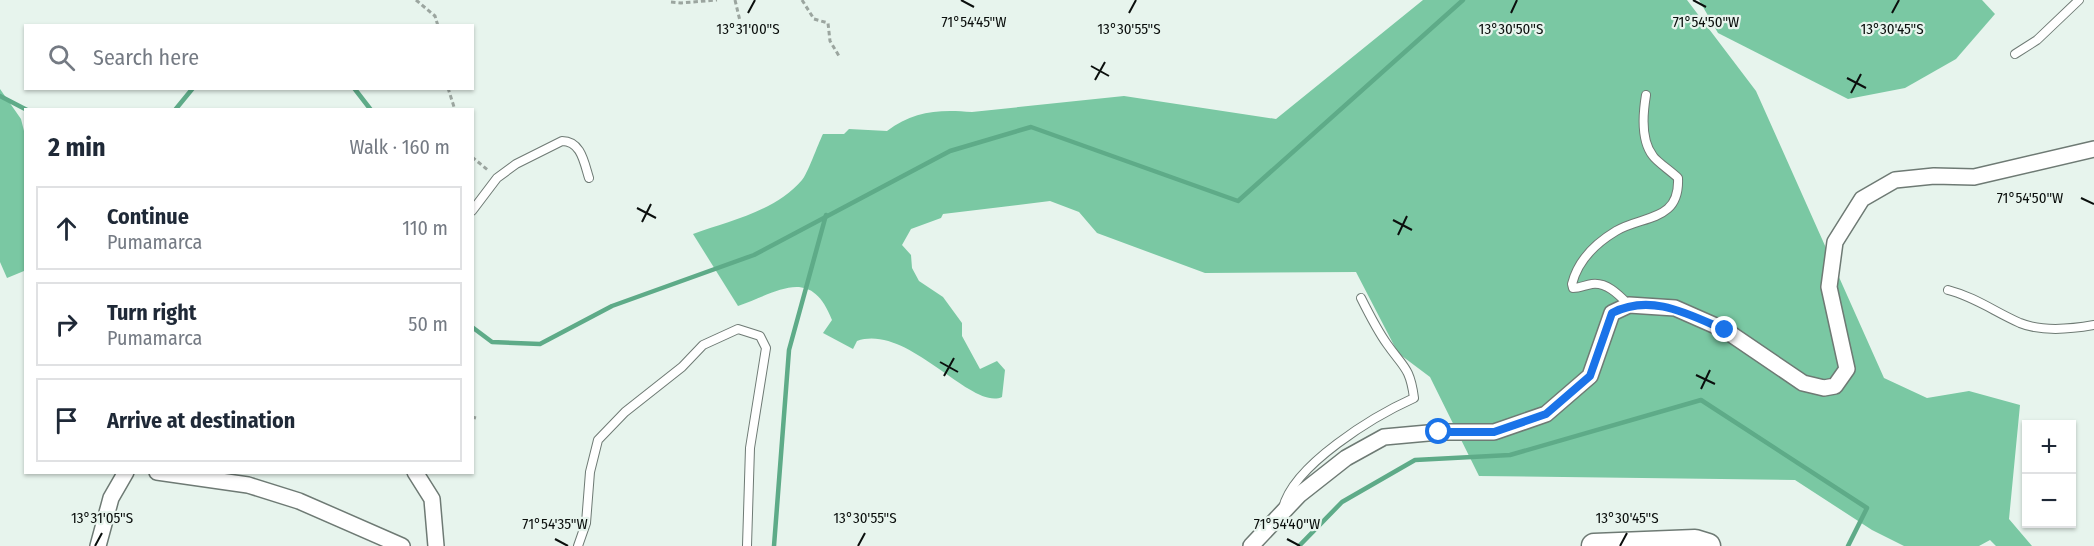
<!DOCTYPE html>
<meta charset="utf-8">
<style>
body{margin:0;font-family:"Fira Sans Condensed",sans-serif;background:#f2f2f3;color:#1f2937}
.controls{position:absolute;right:18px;bottom:18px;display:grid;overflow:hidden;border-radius:0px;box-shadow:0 2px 4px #0004}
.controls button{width:54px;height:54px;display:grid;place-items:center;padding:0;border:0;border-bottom:2px solid #e0e1e3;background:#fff;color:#1f2937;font:30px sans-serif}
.stop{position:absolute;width:18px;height:18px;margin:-14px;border:4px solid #1a73e8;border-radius:50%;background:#fff}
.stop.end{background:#1a73e8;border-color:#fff;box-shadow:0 2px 6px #0008}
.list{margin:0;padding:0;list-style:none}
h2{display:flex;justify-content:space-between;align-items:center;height:78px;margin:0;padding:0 24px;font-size:26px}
h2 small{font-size:20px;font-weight:400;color:#747a83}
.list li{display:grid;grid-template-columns:39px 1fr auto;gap:18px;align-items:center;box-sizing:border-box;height:84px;margin:0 12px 12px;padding:0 12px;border:2px solid #e0e1e3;border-radius:0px}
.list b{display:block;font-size:22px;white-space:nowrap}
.list p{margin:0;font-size:20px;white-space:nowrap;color:#747a83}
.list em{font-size:20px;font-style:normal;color:#747a83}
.icon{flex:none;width:33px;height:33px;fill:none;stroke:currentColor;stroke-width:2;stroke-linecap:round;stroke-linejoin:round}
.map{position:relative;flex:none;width:2094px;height:546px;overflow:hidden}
.search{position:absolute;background:#fff;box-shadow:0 2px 4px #0004;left:24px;top:24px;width:450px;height:66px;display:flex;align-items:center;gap:15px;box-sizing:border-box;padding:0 21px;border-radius:0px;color:#747a83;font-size:22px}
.panel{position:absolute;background:#fff;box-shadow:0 2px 4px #0004;left:24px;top:108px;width:450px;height:366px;border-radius:0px}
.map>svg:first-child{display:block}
</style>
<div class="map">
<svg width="2094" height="546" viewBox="0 0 2094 546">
<rect width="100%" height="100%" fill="#e7f4ed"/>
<g fill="#7ac8a3">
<path d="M1423 0H1687L1756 91 1884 378 1927 398 1969 391 2020 405 2009 519 2032 546H1996L1990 540 1979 546H1904L1872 530 1795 480 1479 476 1430 377 1398 353 1356 272 1205 273 1097 233 1079 212 1050 201 943 214 941 218 911 229 902 245 911 255 912 268 919 281 943 297 962 323V336L980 369 997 361 1005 370 1002 397C971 411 908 323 857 341L853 349 823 333 832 320C811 266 780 291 738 306L693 234C729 221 776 211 802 180 807 175 818 144 823 134H844L849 129 887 131C913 111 939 109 972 112L1124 96 1276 119Z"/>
<polygon points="1699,0 1982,0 1995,14 1956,59 1905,88 1848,99 1718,33"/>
<polygon points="0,89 21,119 25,135 25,287 24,271 7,278 0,262"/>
</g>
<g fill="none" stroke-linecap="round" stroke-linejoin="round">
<g stroke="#5eab88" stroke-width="4.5">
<polyline points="354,88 371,110"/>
<polyline points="0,96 27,110"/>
<polyline points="175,110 193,88"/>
<polyline points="472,327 492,342 540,344 612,306 754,255 950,151 1031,127 1238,201 1463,0"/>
<polyline points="774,546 789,350 826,215"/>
<polyline points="1299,546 1342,502 1415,460 1510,455 1701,400 1867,508 1848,546"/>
</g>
<g stroke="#6e7a74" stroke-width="10">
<g id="service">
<polyline points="2015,54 2037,40 2079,0"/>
<path d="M472 211 497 178 516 164 562 141C581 141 584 162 589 178"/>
<path d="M1948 290C1975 297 1995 312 2020 323 2042 332 2072 329 2094 325"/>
<path d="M1629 305C1619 295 1607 282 1592 284 1585 285 1580 288 1573 288L1572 284C1578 260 1596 243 1616 231 1643 215 1680 222 1678 178 1672 172 1656 161 1653 156 1641 141 1643 113 1646 95"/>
<path d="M1283 508C1293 465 1374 416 1414 398 1410 367 1403 367 1387 344 1377 330 1369 314 1361 298"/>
<polyline points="578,546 586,523 590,472 598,440 625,412 682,367 703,345 738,329 760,336 766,348 750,448 747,546"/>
</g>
</g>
<g stroke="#6e7a74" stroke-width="18">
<g id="minor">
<polyline points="157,472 248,485 299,501 402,546"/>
<polyline points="415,472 432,499 436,546"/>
<polyline points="98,546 111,498 126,472"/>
<polyline points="1251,546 1299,495 1346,458 1384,437 1439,432 1494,432 1546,414 1590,376 1612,313 1629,305 1675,308 1725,330 1803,383 1824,388 1835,386 1847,369 1829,287 1835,242 1862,199 1895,180 1934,176 1974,177 2094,149"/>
</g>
</g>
<g stroke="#6e7a74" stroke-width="27">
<polyline id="primary" points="1594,546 1695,542 1708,546"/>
</g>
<g stroke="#9ba59f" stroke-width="3" stroke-dasharray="4.5 3" stroke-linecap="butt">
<polyline points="416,0 435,16 438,26"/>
<polyline points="735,0 740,21"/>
<polyline points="802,0 814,19 828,23 830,41 839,56"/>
<polyline points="671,2 681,3 717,0"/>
<polyline points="448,88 455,110"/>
<polyline points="472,157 489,171"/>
<polyline points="472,417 476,418"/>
</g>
<use href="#service" stroke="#fff" stroke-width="8"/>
<use href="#minor" stroke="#fff" stroke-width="15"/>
<use href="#primary" stroke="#fff" stroke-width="24"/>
</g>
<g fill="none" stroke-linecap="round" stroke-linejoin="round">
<path stroke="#1a73e8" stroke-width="8" d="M1439 432H1494L1546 414 1590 376 1612 313C1651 293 1688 314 1725 330"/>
</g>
<path fill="none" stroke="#0b0f0d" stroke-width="2" d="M961 0 974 7M1693 0 1706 7M748 13 755 0M1129 13 1136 0M1511 13 1517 0M1892 13 1899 0M1091 66 1109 76M1847 78 1866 88M1095 80 1105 62M1851 93 1861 74M2081 198 2094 204M637 208 656 218M1393 220 1412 230M642 222 651 204M1398 235 1407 216M940 362 958 372M1696 375 1715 384M944 376 954 358M1701 389 1710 370M555 539 568 546M1287 539 1300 546M95 546 102 533M858 546 865 533M1620 546 1627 533"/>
<g font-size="15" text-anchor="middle" fill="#0b0f0d" stroke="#e7f4ed" stroke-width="4.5" stroke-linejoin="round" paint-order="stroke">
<text x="974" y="27">71°54'45"W</text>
<text x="1706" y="27">71°54'50"W</text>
<text x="748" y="34">13°31'00"S</text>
<text x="1129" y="34">13°30'55"S</text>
<text x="1511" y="34">13°30'50"S</text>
<text x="1892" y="34">13°30'45"S</text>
<text x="2030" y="203">71°54'50"W</text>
<text x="102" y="523">13°31'05"S</text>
<text x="865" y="523">13°30'55"S</text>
<text x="1627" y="523">13°30'45"S</text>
<text x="555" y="529">71°54'35"W</text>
<text x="1287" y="529">71°54'40"W</text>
</g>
</svg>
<div class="controls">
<button>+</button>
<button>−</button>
</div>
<div class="stop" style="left:1439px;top:432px"></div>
<div class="stop end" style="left:1725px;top:330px"></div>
<div class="search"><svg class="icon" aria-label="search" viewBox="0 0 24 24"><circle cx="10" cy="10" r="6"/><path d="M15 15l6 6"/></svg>Search here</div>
<section class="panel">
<h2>2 min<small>Walk · 160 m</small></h2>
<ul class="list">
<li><svg class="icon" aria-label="ahead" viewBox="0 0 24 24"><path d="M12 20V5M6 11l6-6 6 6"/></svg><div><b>Continue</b><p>Pumamarca</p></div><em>110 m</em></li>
<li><svg class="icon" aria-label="right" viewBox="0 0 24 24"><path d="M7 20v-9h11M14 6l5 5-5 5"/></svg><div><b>Turn right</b><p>Pumamarca</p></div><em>50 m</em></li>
<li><svg class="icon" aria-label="arrive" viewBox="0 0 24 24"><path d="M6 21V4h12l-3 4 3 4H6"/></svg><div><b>Arrive at destination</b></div></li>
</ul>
</section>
</div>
